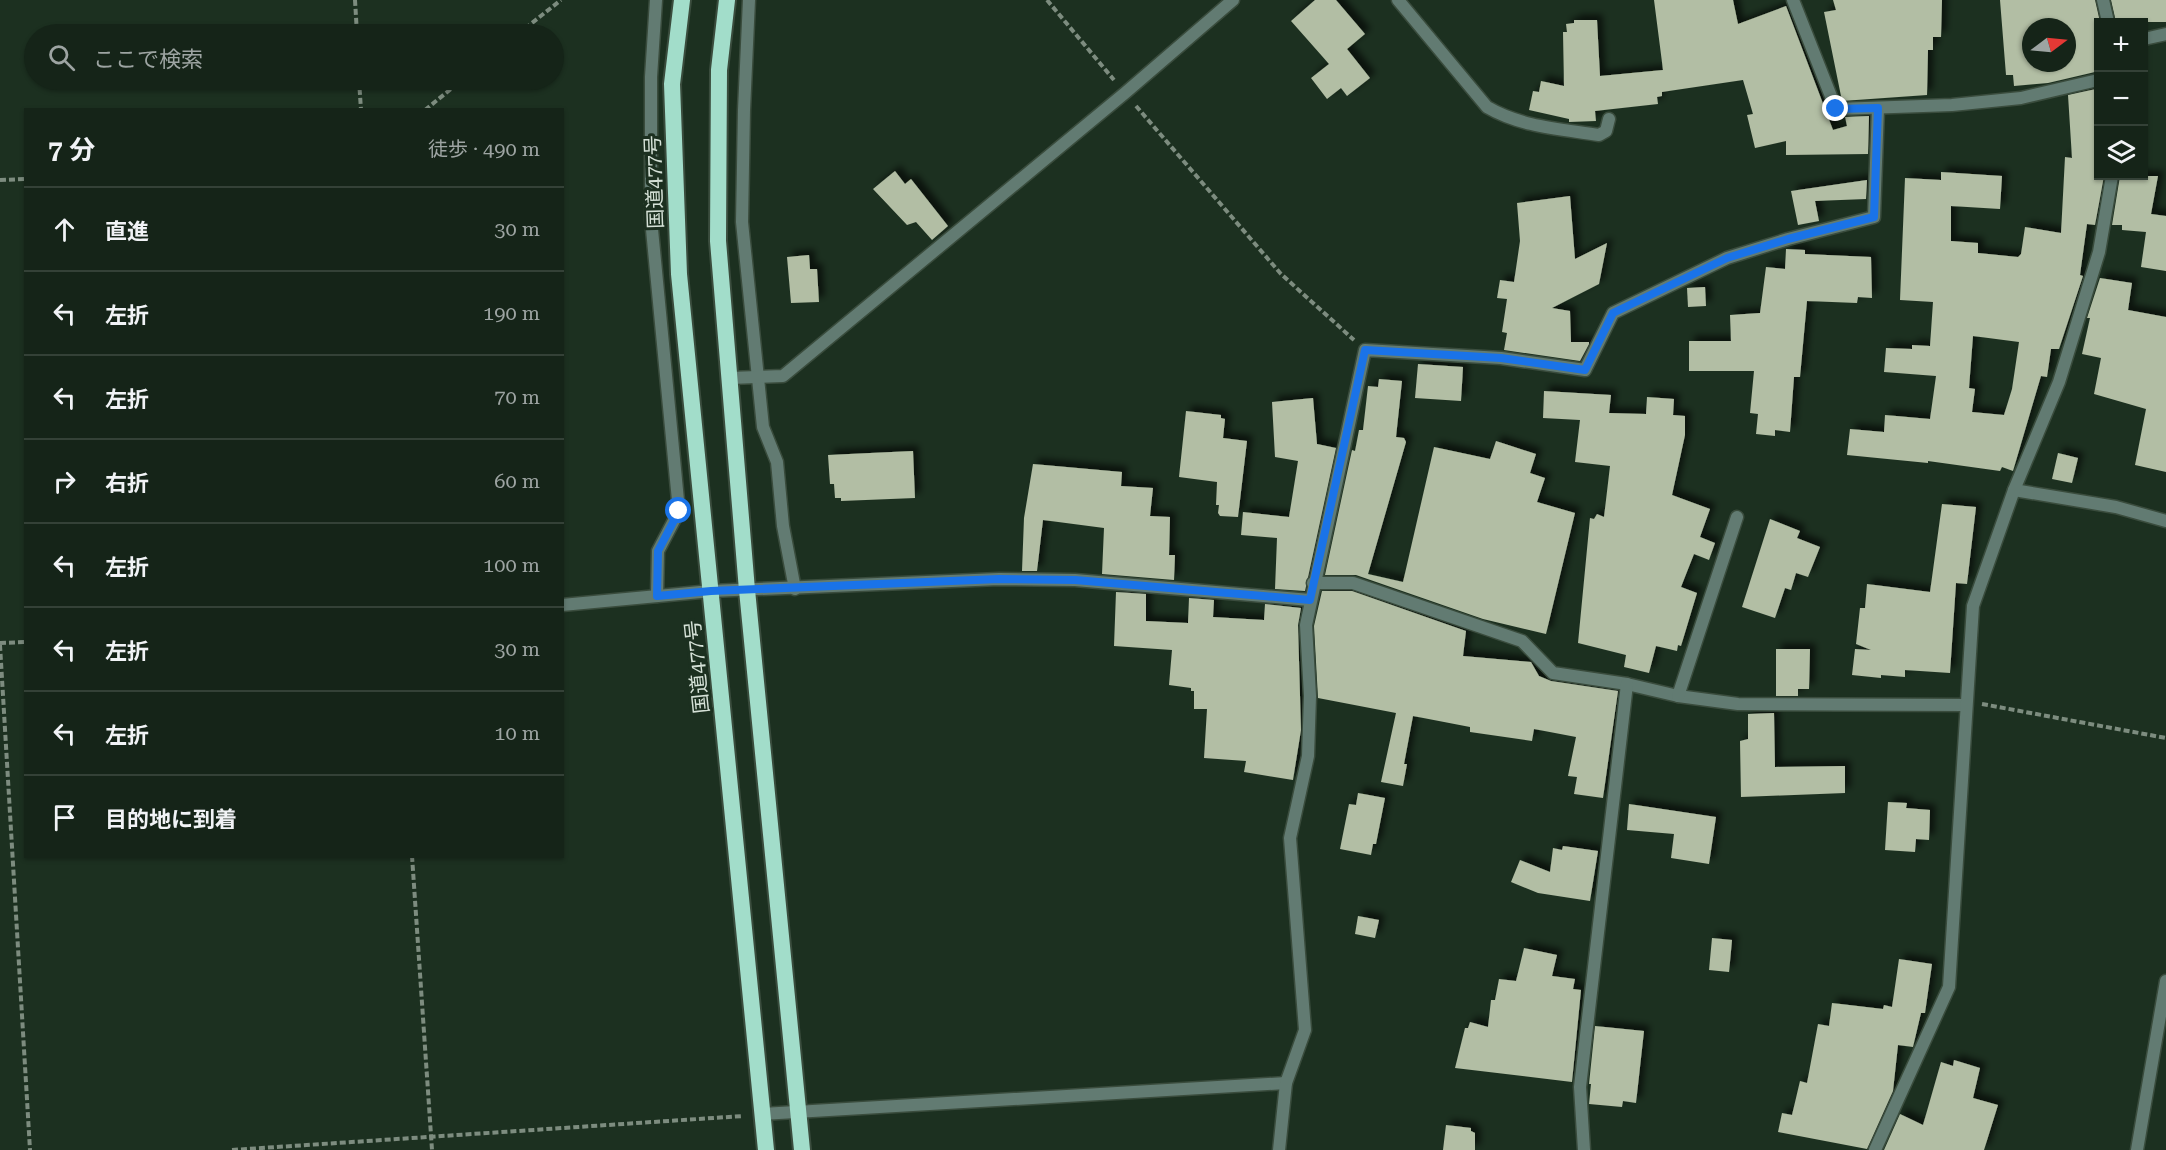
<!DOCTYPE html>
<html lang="ja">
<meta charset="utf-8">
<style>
body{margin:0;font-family:"Roboto Serif","Noto Sans JP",serif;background:#223025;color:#f1f3f6}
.controls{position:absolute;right:18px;top:18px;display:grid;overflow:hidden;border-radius:0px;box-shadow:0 2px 4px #0004}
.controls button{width:54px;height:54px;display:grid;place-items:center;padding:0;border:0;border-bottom:2px solid #344137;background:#152418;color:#f1f3f6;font:30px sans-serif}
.compass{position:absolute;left:2022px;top:18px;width:54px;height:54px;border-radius:50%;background:#152418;box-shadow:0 2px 4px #0004;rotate:74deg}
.stop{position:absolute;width:18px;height:18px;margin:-14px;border:4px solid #1a73e8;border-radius:50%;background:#fff}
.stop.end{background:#1a73e8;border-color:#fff;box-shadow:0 2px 6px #0008}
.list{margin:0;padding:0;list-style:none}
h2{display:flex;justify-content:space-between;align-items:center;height:78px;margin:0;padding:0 24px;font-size:26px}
h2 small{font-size:20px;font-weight:400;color:#9da4a2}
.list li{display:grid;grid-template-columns:39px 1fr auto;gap:18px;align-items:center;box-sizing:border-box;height:84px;padding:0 24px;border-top:2px solid #344137}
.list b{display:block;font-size:22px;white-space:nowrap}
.list em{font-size:20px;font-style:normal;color:#9da4a2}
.icon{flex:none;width:33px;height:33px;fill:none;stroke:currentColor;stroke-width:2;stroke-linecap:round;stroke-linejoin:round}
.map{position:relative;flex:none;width:2166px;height:1150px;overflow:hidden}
.search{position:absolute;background:#152418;box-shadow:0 2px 4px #0004;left:24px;top:24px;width:540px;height:66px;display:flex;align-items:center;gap:15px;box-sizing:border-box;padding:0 21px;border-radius:33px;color:#9da4a2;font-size:22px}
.panel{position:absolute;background:#152418;box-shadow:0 2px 4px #0004;left:24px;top:108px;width:540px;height:750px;border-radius:0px}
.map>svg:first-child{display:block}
</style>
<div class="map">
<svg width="2166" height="1150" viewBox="0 0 2166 1150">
<defs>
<filter id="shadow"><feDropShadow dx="5.5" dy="-5.5" stdDeviation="3" flood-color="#0009"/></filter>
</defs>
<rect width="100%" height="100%" fill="#1c3020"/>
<g fill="#b2bea4" fill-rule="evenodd" filter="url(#shadow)">
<polygon points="1315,0 1336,0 1365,34 1347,49 1370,78 1347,96 1341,88 1327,99 1311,78 1329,64 1291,21"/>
<polygon points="1654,0 1733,0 1738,24 1786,6 1833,130 1847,126 1845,117 1869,116 1868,154 1786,155 1786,141 1755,148 1747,115 1753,114 1743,80 1662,92 1662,96 1657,97 1658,104 1595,111 1596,121 1569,122 1569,119 1529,110 1533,91 1539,92 1541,81 1564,86 1563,32 1567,32 1566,24 1574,23 1574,20 1597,20 1600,76 1663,70"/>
<polygon points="1833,0 1942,0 1941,37 1933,37 1933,50 1928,50 1927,95 1842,101 1824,12 1836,10"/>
<path d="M2000 0H2095L2100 22 2098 61 2094 62 2095 72 2048 83 2014 86 2013 75H2006ZM2031 27H2067V63H2031Z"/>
<polygon points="2111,0 2166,0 2166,22 2116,22"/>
<path d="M2096 89 2098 176H2104L2095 225 2087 224 2080 275 2083 276 2059 349H2051L2047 377 2041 376 2013 471 2002 467 2000 471 1928 461V463L1847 455 1850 429 1884 432 1885 415 1930 419 1936 376 1884 372 1886 348 1912 349V345L1930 346 1933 302 1900 300 1905 178 1941 180V172L2002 176 2000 209 1951 206V241L1978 243V253L2018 257 2021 254 2025 227 2061 233 2065 157 2072 158 2068 95ZM1973 336 2019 342 2012 389 2004 415 1972 412 1975 389 1969 388Z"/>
<polygon points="895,171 905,184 911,179 948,226 932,240 916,222 907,225 873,189"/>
<polygon points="2120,176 2158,176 2151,214 2166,216 2166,271 2141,267 2146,232 2122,230 2122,225 2112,225"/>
<polygon points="1867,180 1866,199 1815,201 1819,221 1798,225 1791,191"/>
<polygon points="1570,196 1575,259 1607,243 1599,284 1552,308 1570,311 1571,342 1589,342 1589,344 1580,361 1504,350 1507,333 1502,332 1507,299 1497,298 1500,280 1514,282 1520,241 1517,203"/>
<polygon points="1786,249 1805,250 1805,254 1871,257 1872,298 1858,297 1857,303 1807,301 1800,377 1794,377 1790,432 1775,430 1775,436 1756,434 1758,414 1750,413 1754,371 1689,371 1689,341 1731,341 1730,315 1760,313 1766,267 1785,269"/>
<polygon points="809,255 810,269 817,269 819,302 791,303 787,257"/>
<polygon points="2100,278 2132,283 2128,310 2166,317 2166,472 2135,465 2146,409 2094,394 2101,358 2082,354 2090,318 2087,318"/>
<polygon points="1705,287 1706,306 1688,307 1687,288"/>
<polygon points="1418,364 1463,367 1461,401 1415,398"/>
<polygon points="1379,379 1402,381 1396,437 1404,438 1406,442 1368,574 1403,582 1434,447 1490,459 1496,441 1536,454 1530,473 1545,478 1537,502 1575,513 1546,634 1483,619 1356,575 1325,575 1352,450 1355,451 1359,430 1363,430 1368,386 1378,387"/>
<polygon points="1544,391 1611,395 1609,413 1646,414 1647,397 1674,399 1673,415 1685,416 1685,435 1672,495 1710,509 1700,537 1715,543 1709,560 1694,554 1681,587 1697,593 1681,646 1678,645 1677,651 1656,646 1649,673 1624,667 1626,655 1578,643 1590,518 1594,519 1597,514 1604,517 1610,466 1575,462 1580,420 1543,418"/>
<polygon points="1313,398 1317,444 1336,448 1305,591 1275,589 1277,538 1241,535 1243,512 1289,517 1298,461 1275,457 1272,402"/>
<polygon points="1186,411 1221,415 1221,418 1225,419 1223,438 1247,441 1238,517 1220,516 1218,513 1219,505 1216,505 1217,482 1179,477"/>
<polygon points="913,451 915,498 841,501 841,498 835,498 834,484 830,484 828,455"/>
<polygon points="2058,453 2078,458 2072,483 2052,479"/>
<polygon points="1033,464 1122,472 1121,486 1153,488 1150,516 1170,517 1169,555 1175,555 1174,580 1102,574 1104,528 1043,520 1037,571 1022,571 1024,518"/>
<polygon points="1942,504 1976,507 1967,584 1956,583 1950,673 1905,670 1905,677 1881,675 1881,678 1852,675 1855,649 1871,650 1856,644 1860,608 1865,608 1867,584 1930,592"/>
<polygon points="1770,519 1800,531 1797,538 1820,547 1808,577 1796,573 1791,590 1785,588 1775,618 1742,607"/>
<polygon points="1322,591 1352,591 1466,631 1463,656 1531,662 1539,676 1551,681 1618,691 1603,798 1574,794 1577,777 1568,776 1576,737 1534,729 1532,741 1470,732 1470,727 1413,716 1404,764 1407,764 1403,786 1381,782 1396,713 1318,698 1314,626"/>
<polygon points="1116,592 1146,594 1146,621 1188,623 1189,598 1214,600 1213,617 1264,620 1265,604 1301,608 1298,625 1301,730 1293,780 1244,772 1246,761 1204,758 1207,709 1194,709 1194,691 1191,691 1191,688 1169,685 1172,650 1114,646"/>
<polygon points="1776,649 1810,649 1809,689 1798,689 1798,696 1776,696"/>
<polygon points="1774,713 1775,767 1845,766 1845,793 1741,797 1740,741 1748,739 1748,714"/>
<polygon points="1358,793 1385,798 1376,844 1373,844 1371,855 1340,849 1349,804 1356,805"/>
<polygon points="1888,802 1907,803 1906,808 1930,810 1929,840 1916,839 1915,852 1885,850"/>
<polygon points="1629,804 1716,817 1709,864 1671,858 1674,834 1627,830"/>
<polygon points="1563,846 1598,851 1590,901 1538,893 1511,882 1520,860 1550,872 1553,848 1562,850"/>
<polygon points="1358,916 1379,920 1375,938 1355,934"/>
<polygon points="1712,938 1732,940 1729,972 1709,970"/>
<polygon points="1524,948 1557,955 1552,976 1575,979 1573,989 1581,990 1572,1082 1455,1068 1465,1028 1468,1028 1470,1022 1488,1027 1491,1000 1495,1000 1499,979 1516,981"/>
<polygon points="1899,959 1932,964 1925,1013 1921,1013 1913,1047 1898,1045 1893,1091 1867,1149 1778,1132 1782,1113 1792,1115 1800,1081 1807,1083 1818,1024 1829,1026 1832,1003 1883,1009 1884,1005 1892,1007"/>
<polygon points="1595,1026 1644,1031 1636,1103 1623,1101 1622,1107 1589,1104 1591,1084 1589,1084"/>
<polygon points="1954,1060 1980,1068 1973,1098 1998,1105 1984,1150 1884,1150 1900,1114 1923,1125 1941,1062 1953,1066"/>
<polygon points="1446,1125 1471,1128 1471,1131 1475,1133 1475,1150 1443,1150"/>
</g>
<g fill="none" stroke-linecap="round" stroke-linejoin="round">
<g stroke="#3a4c3d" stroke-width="15">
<g id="minor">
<polyline points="656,0 651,77 651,219 679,511 658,551 657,596"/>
<polyline points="749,0 744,110 742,222 763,427 777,462 783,526 795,589"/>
<path d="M1398 0 1487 107C1521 127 1561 129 1599 135L1606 131 1609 119"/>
<polyline points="1793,0 1836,109 1952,105 2021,98 2098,80"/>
<polyline points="2103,0 2108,22"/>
<polyline points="2144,39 2166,34"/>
<polyline points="730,378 783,376 1125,93 1233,0"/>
<polyline points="2014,490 2116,507 2166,521"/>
<polyline points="1313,583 1353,583 1522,641 1553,673 1627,684 1678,696 1738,704 1966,705"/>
<polyline points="562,605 711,591 999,579 1075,580 1310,600"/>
<polyline points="1678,696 1737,517"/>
<polyline points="762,1114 1286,1083"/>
<polyline points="1279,1150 1286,1083 1305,1030 1290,838 1308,756 1310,696 1306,625 1365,350 1501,358 1585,370 1613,313 1727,258 1788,239 1874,217 1878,108"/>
<polyline points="1584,1150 1580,1087 1627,684"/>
<polyline points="1875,1150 1949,987 1973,606 2014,490 2059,382 2099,252 2112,176"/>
<polyline points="2137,1150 2166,981"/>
</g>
</g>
<g stroke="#3a4c3d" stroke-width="20">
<g id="trunk">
<polyline points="682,0 672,84 679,274 766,1150"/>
<polyline points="727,0 719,70 718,241 747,590 802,1150"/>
</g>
</g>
<g stroke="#7d8c7f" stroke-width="4" stroke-dasharray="6 3" stroke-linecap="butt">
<polyline points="355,0 357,34"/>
<polyline points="1047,0 1114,80"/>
<polyline points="518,34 561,0"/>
<polyline points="359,80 361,110"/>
<polyline points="1136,106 1281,274 1354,340"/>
<polyline points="425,110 462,80"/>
<polyline points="0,180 26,179"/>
<polyline points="0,643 26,642"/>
<polyline points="0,645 30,1150"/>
<polyline points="1982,704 2166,738"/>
<polyline points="412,856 432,1150"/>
<polyline points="232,1150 743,1116"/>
</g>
<use href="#minor" stroke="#627b72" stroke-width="12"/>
<use href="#trunk" stroke="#a2ddca" stroke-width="16"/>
</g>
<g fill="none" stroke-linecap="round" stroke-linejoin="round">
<polyline stroke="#1a73e8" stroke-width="8" points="679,511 658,551 657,596 711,591 999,579 1075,580 1310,600 1365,350 1501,358 1585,370 1613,313 1727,258 1788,239 1874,217 1878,108 1836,109"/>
</g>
<g text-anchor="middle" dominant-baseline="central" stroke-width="6" stroke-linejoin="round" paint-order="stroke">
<g font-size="20" fill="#d5e1d7" stroke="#1c3020">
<text transform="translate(654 182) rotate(-92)">国道477号</text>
<text transform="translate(697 667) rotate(-96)">国道477号</text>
</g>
</g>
</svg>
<div class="controls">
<button>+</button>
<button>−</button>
<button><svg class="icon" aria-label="layers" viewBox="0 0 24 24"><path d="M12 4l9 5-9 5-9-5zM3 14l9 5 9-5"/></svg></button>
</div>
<svg class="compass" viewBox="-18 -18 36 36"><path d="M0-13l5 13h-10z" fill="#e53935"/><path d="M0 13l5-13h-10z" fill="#9da4a2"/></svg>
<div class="stop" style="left:679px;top:511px"></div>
<div class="stop end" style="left:1836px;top:109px"></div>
<div class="search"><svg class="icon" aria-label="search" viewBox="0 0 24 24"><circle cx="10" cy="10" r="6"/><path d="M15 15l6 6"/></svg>ここで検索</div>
<section class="panel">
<h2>7 分<small>徒歩 · 490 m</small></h2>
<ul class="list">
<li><svg class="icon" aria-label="ahead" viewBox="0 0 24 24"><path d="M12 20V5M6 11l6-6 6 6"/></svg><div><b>直進</b></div><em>30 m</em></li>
<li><svg class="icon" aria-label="left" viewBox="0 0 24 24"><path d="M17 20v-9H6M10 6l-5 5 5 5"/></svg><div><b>左折</b></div><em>190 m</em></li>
<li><svg class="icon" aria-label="left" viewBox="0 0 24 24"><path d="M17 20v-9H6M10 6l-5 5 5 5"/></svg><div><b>左折</b></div><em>70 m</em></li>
<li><svg class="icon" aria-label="right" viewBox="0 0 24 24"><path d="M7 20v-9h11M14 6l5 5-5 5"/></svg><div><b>右折</b></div><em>60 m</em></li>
<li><svg class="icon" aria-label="left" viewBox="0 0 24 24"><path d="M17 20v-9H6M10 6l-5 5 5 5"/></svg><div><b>左折</b></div><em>100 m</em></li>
<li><svg class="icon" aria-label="left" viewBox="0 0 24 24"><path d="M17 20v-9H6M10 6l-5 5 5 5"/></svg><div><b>左折</b></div><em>30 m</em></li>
<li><svg class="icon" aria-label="left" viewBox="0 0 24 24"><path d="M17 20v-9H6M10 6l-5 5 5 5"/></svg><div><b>左折</b></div><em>10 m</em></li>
<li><svg class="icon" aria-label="arrive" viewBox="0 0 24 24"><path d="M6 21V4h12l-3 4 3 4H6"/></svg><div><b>目的地に到着</b></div></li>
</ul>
</section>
</div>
